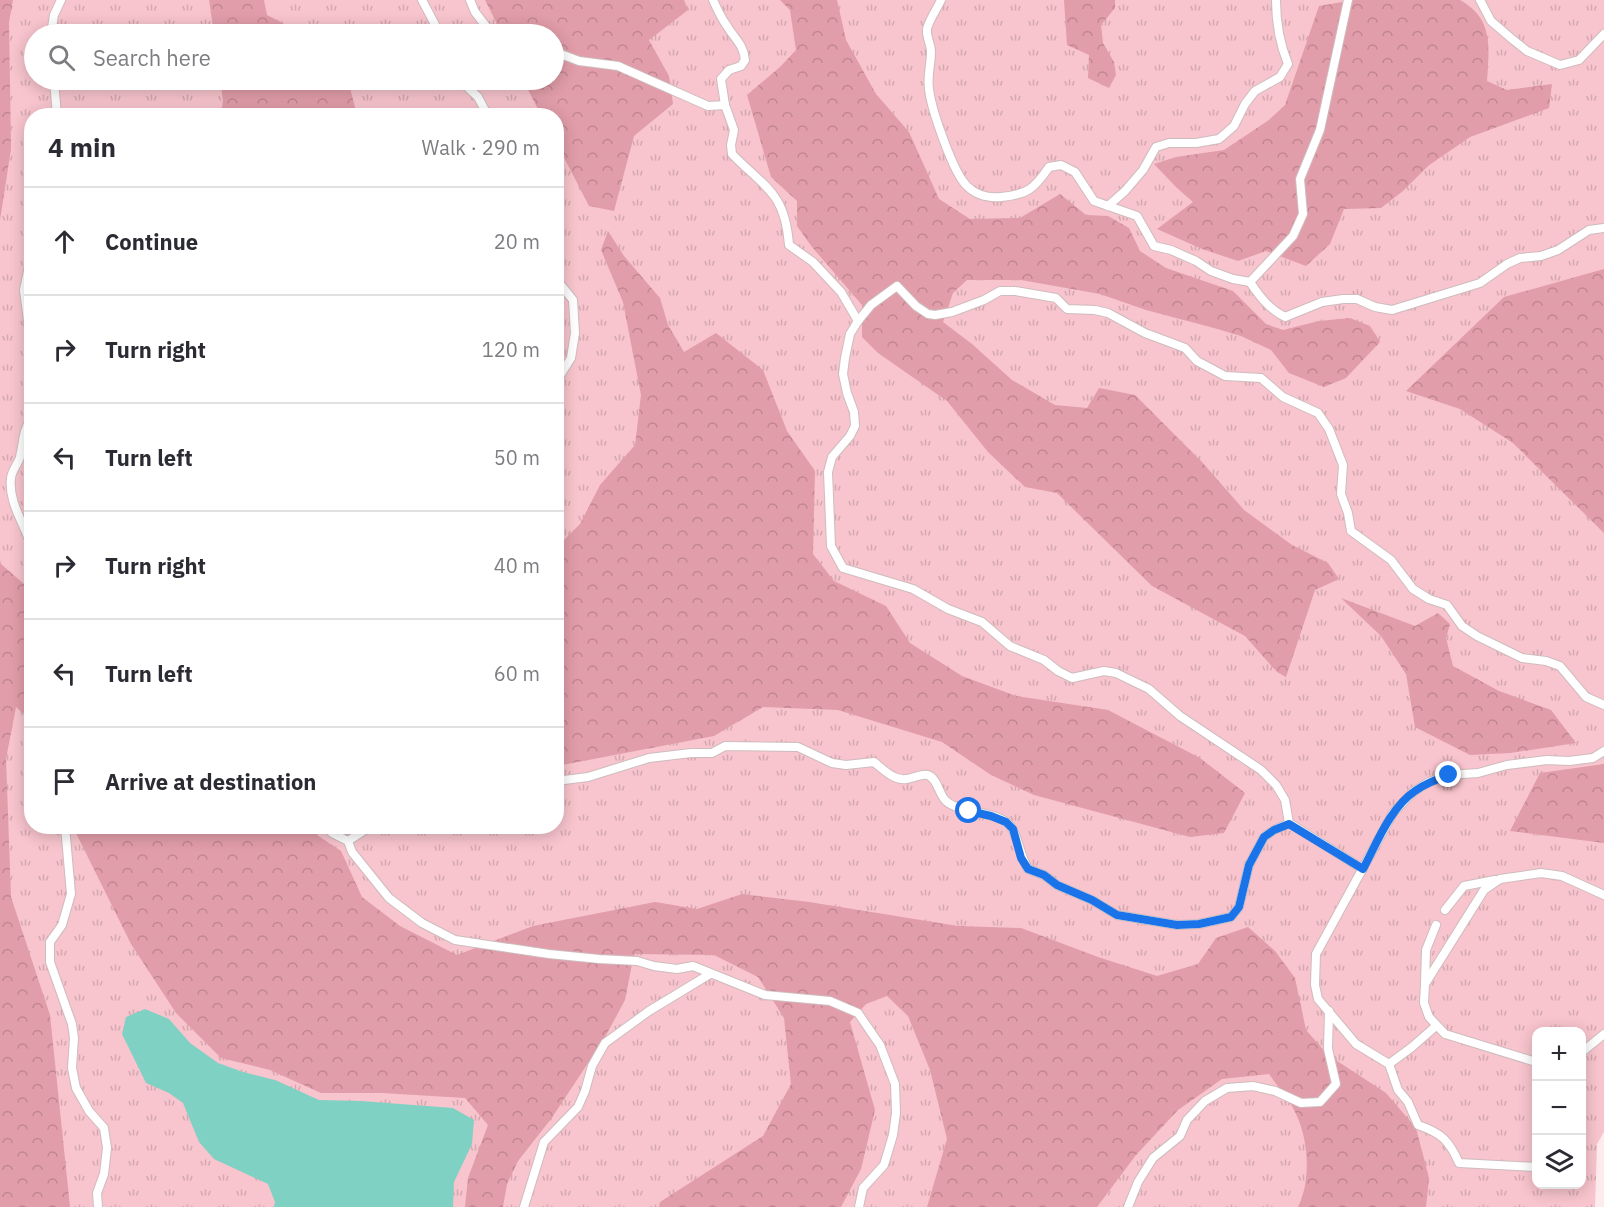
<!DOCTYPE html>
<meta charset="utf-8">
<style>
body{margin:0;font-family:"IBM Plex Sans",sans-serif;background:#f2f2f3;color:#2b2b33}
.controls{position:absolute;right:18px;bottom:18px;display:grid;overflow:hidden;border-radius:12px;box-shadow:0 3px 15px #0003}
.controls button{width:54px;height:54px;display:grid;place-items:center;padding:0;border:0;border-bottom:2px solid #e1e1e2;background:#fff;color:#2b2b33;font:30px sans-serif}
.stop{position:absolute;width:18px;height:18px;margin:-14px;border:4px solid #1a73e8;border-radius:50%;background:#fff}
.stop.end{background:#1a73e8;border-color:#fff;box-shadow:0 2px 6px #0008}
.list{margin:0;padding:0;list-style:none}
h2{display:flex;justify-content:space-between;align-items:center;height:78px;margin:0;padding:0 24px;font-size:26px}
h2 small{font-size:20px;font-weight:400;color:#7c7c81}
.list li{display:grid;grid-template-columns:39px 1fr auto;gap:18px;align-items:center;box-sizing:border-box;height:108px;padding:0 24px;border-top:2px solid #e1e1e2}
.list b{display:block;font-size:22px;white-space:nowrap}
.list em{font-size:20px;font-style:normal;color:#7c7c81}
.icon{flex:none;width:33px;height:33px;fill:none;stroke:currentColor;stroke-width:2;stroke-linecap:round;stroke-linejoin:round}
.map{position:relative;flex:none;width:1604px;height:1207px;overflow:hidden}
.search{position:absolute;background:#fff;box-shadow:0 3px 15px #0003;left:24px;top:24px;width:540px;height:66px;display:flex;align-items:center;gap:15px;box-sizing:border-box;padding:0 21px;border-radius:33px;color:#7c7c81;font-size:22px}
.panel{position:absolute;background:#fff;box-shadow:0 3px 15px #0003;left:24px;top:108px;width:540px;height:726px;border-radius:24px}
.map>svg:first-child{display:block}
</style>
<div class="map">
<svg width="1604" height="1207" viewBox="0 0 1604 1207">
<defs>
<pattern id="grass-tufts" width="24" height="20" patternUnits="userSpaceOnUse" patternTransform="scale(1.5)"><rect width="24" height="20" fill="#f8c4cd"/><path d="M3 7l-1-3M5 7V3M7 7l1-3M15 17l-1-3M17 17v-4M19 17l1-3" fill="none" stroke="#d4a8af"/></pattern>
<pattern id="forest-crowns" width="20" height="18" patternUnits="userSpaceOnUse" patternTransform="scale(1.5)"><rect width="20" height="18" fill="#e19da9"/><path d="M2 6a3 3 0 1 1 6 0M12 15a3 3 0 1 1 6 0" fill="none" stroke="#c18691"/></pattern>
</defs>
<rect width="100%" height="100%" fill="#feebee"/>
<path fill="url(#grass-tufts)" fill-rule="evenodd" d="M0 0H1604V1132L1597 1144 1595 1207H0ZM34 34H554V80H34ZM32 116H556V826H32ZM1536 1032H1582V1184H1536Z"/>
<g fill="url(#forest-crowns)">
<polygon points="0,0 13,0 9,22 11,149 0,220"/>
<polygon points="209,0 264,0 267,15 304,34 214,34"/>
<polygon points="485,0 684,0 688,10 649,40 669,76 673,104 634,136 614,211 589,206 557,144 556,116 541,115 523,80 554,80 554,34 502,34"/>
<polygon points="780,0 837,0 846,40 876,94 909,132 939,199 970,219 1020,218 1060,194 1086,215 1108,216 1129,228 1140,251 1166,268 1233,291 1266,324 1283,330 1319,321 1350,318 1370,326 1380,342 1346,378 1324,387 1289,373 1271,350 1241,336 1214,328 1146,310 1100,294 1021,280 967,280 953,293 943,322 972,344 1012,380 1055,405 1087,408 1099,388 1135,395 1202,462 1244,510 1292,545 1328,563 1339,579 1315,590 1286,677 1277,672 1245,636 1152,586 1057,493 1025,487 988,452 947,401 878,353 862,337 862,305 812,247 797,226 797,201 771,177 747,95 780,67 796,50 790,10"/>
<polygon points="1064,0 1115,0 1115,8 1101,25 1103,43 1114,62 1116,75 1109,88 1088,78 1089,55 1067,45"/>
<path d="M1354 0H1460C1494 19 1489 47 1487 81L1507 90 1552 84 1549 108 1470 137 1428 166 1403 191 1381 208 1344 209 1330 244 1306 266 1266 251 1238 261 1202 249 1157 229 1193 202 1177 188 1154 164 1176 157 1224 150 1269 120 1285 105 1319 6Z"/>
<polygon points="220,80 348,80 357,115 221,115 223,100"/>
<polygon points="608,231 624,256 660,298 668,325 684,352 716,333 763,370 787,431 815,471 813,554 834,581 886,606 910,643 962,676 1016,696 1108,710 1200,758 1245,793 1224,833 1190,837 1034,795 991,775 942,742 838,710 763,707 714,736 557,766 557,547 580,524 600,485 635,445 641,395 623,302 601,250"/>
<polygon points="1604,269 1604,533 1513,443 1460,409 1406,391 1504,297"/>
<polygon points="0,560 1,564 31,590 31,720 16,707 6,759 11,897 50,1015 70,1207 0,1207"/>
<polygon points="1341,598 1415,626 1438,613 1450,624 1446,638 1453,666 1499,691 1551,710 1576,743 1510,753 1470,755 1415,727 1406,674 1381,636"/>
<polygon points="1604,764 1604,843 1510,831 1540,773"/>
<path d="M73 827H305L341 851 362 897 400 926 457 955 533 926 655 902 697 909 742 894 809 902 958 926 1021 928 1098 957 1157 976 1198 964 1216 938 1248 927 1275 951 1295 978 1306 1030 1328 1055 1386 1093 1416 1128 1429 1178 1426 1207H1298C1311 1181 1309 1141 1296 1114 1290 1100 1278 1087 1269 1074L1222 1079 1178 1110 1136 1155 1097 1207H927L947 1139 930 1070 908 1016 887 996 866 1004 850 1022 875 1110 861 1169 841 1207H659L660 1202 763 1136 791 1084 784 1018 758 977 714 955 634 954 625 1000 604 1039 551 1119 518 1161 507 1184 503 1207H465L468 1178 488 1125 465 1098 382 1093H321L270 1070 221 1058 176 1013 131 944Z"/>
</g>
<polygon fill="#7fd1c3" points="145,1009 169,1019 190,1043 218,1063 243,1072 275,1080 319,1100 361,1101 453,1108 474,1120 472,1144 454,1182 453,1207 274,1207 275,1202 268,1184 214,1159 199,1142 183,1103 169,1093 146,1083 122,1034 126,1017"/>
<g fill="none" stroke-linecap="round" stroke-linejoin="round">
<g stroke="#cebcbe" stroke-width="10">
<g id="service">
<polyline points="422,0 440,34"/>
<polyline points="470,0 475,12 492,34"/>
<path d="M713 0C717 9 721 18 727 26 734 38 744 45 745 60L741 66 729 70 721 79 725 105 734 130 731 145 732 154C765 188 785 192 789 245L813 262 841 292 858 321"/>
<path d="M941 0C937 9 929 20 927 29 926 36 931 45 931 52 931 64 927 76 929 89 931 108 953 173 967 186 976 195 989 198 1001 197 1027 195 1035 188 1049 167L1061 165 1075 172 1094 201 1137 216 1154 246 1171 250 1196 261 1211 271 1233 279 1250 282C1260 297 1269 309 1285 317L1322 302 1343 299H1357L1375 307 1392 310 1480 283 1507 264 1520 258 1541 256 1558 250 1589 230 1604 228"/>
<polyline points="1480,0 1491,21 1512,39 1527,51 1560,65 1579,60 1604,34"/>
<polyline points="51,34 54,15 61,0"/>
<polyline points="554,54 558,53 579,61 618,66 708,106 725,105"/>
<polyline points="54,80 57,116"/>
<polyline points="460,80 478,97 488,116"/>
<path d="M1108 206 1125 191 1143 170 1156 147 1169 143H1196L1219 139 1234 126 1245 104 1255 91 1280 77 1288 64C1279 42 1276 23 1276 0"/>
<polyline points="32,252 24,290 32,352"/>
<polyline points="556,279 573,300 575,333 571,358 556,382"/>
<polyline points="1250,282 1293,236 1303,214 1300,179 1320,130 1348,0"/>
<path d="M32 417C22 432 24 441 20 457 18 464 12 470 11 478 8 503 25 524 32 548"/>
<path d="M556 781 588 777 649 758 691 753H712L725 746 798 747 832 763 846 765 874 762C883 769 894 781 906 779 913 779 921 773 928 775 938 779 939 795 946 801 963 816 1003 809 1013 830 1019 842 1020 855 1028 869L1044 875 1057 885 1092 900 1117 915 1177 925 1199 924 1231 917 1239 907 1249 865 1264 837 1274 830 1289 823"/>
<polyline points="65,826 71,894 62,925 50,942 50,962 72,1024 74,1038 72,1068 76,1088 89,1111 104,1128 107,1148 104,1174 97,1193 98,1207"/>
<polyline points="326,826 332,833 348,841 352,852 389,898 422,923 455,940 549,954 599,959 637,961 654,966 677,969 693,966 765,995 830,1001 858,1013 880,1045 895,1084 896,1113 893,1135 884,1165 863,1188 859,1207"/>
<polyline points="348,841 371,826"/>
<polyline points="1363,869 1289,823 1285,800 1276,785 1261,770 1180,716 1149,689 1116,673 1104,671 1072,678 1058,671 1044,660 1010,646 982,622 948,609 913,589 843,568 831,546 828,472 832,457 850,436 855,426 854,412 847,393 843,374 845,358 850,334 858,321 871,305 897,286 916,306 928,314 935,315 952,312 984,300 1000,291 1015,291 1056,298 1067,309 1095,310 1108,313 1145,333 1185,348 1197,361 1225,376 1261,378 1283,397 1318,413 1329,429 1343,465 1341,494 1348,513 1351,531 1391,560 1413,589 1429,599 1447,605 1462,626 1477,636 1522,658 1546,661 1560,666 1586,697 1604,705"/>
<polyline points="1445,910 1464,886 1495,880"/>
<polyline points="1425,983 1426,950 1436,925"/>
<polyline points="1582,1052 1604,1034"/>
<polyline points="1536,1062 1445,1034 1429,1017 1424,1003 1425,984 1484,890 1500,879 1541,873 1562,876 1604,895"/>
<polyline points="1389,1064 1412,1047 1436,1026"/>
<path d="M1536 1167 1459 1163C1449 1140 1441 1133 1418 1125L1408 1102 1398 1090 1389 1064 1356 1044 1318 999 1315 985 1316 954 1393 813 1413 792 1429 782 1449 775 1478 773 1507 765 1547 760 1569 761 1593 758 1604 751"/>
<polyline points="524,1207 544,1142 578,1107 585,1091 592,1066 605,1043 649,1011 710,974"/>
<polyline points="1128,1207 1138,1182 1153,1158 1180,1136 1187,1120 1205,1101 1227,1088 1253,1086 1275,1091 1301,1103 1320,1102 1336,1084 1328,1049 1329,1011"/>
</g>
</g>
<use href="#service" stroke="#fff" stroke-width="8"/>
</g>
<g fill="none" stroke-linecap="round" stroke-linejoin="round">
<path stroke="#1a73e8" stroke-width="8" d="M969 811 991 816 1006 822 1013 829 1021 858 1028 869 1044 875 1057 885 1092 900 1117 915 1177 925 1199 924 1231 917 1239 907 1249 865 1264 837 1274 830 1289 824 1363 869C1377 843 1390 808 1415 791 1426 783 1437 779 1449 775"/>
</g>
</svg>
<div class="controls">
<button>+</button>
<button>−</button>
<button><svg class="icon" aria-label="layers" viewBox="0 0 24 24"><path d="M12 4l9 5-9 5-9-5zM3 14l9 5 9-5"/></svg></button>
</div>
<div class="stop" style="left:969px;top:811px"></div>
<div class="stop end" style="left:1449px;top:775px"></div>
<div class="search"><svg class="icon" aria-label="search" viewBox="0 0 24 24"><circle cx="10" cy="10" r="6"/><path d="M15 15l6 6"/></svg>Search here</div>
<section class="panel">
<h2>4 min<small>Walk · 290 m</small></h2>
<ul class="list">
<li><svg class="icon" aria-label="ahead" viewBox="0 0 24 24"><path d="M12 20V5M6 11l6-6 6 6"/></svg><div><b>Continue</b></div><em>20 m</em></li>
<li><svg class="icon" aria-label="right" viewBox="0 0 24 24"><path d="M7 20v-9h11M14 6l5 5-5 5"/></svg><div><b>Turn right</b></div><em>120 m</em></li>
<li><svg class="icon" aria-label="left" viewBox="0 0 24 24"><path d="M17 20v-9H6M10 6l-5 5 5 5"/></svg><div><b>Turn left</b></div><em>50 m</em></li>
<li><svg class="icon" aria-label="right" viewBox="0 0 24 24"><path d="M7 20v-9h11M14 6l5 5-5 5"/></svg><div><b>Turn right</b></div><em>40 m</em></li>
<li><svg class="icon" aria-label="left" viewBox="0 0 24 24"><path d="M17 20v-9H6M10 6l-5 5 5 5"/></svg><div><b>Turn left</b></div><em>60 m</em></li>
<li><svg class="icon" aria-label="arrive" viewBox="0 0 24 24"><path d="M6 21V4h12l-3 4 3 4H6"/></svg><div><b>Arrive at destination</b></div></li>
</ul>
</section>
</div>
